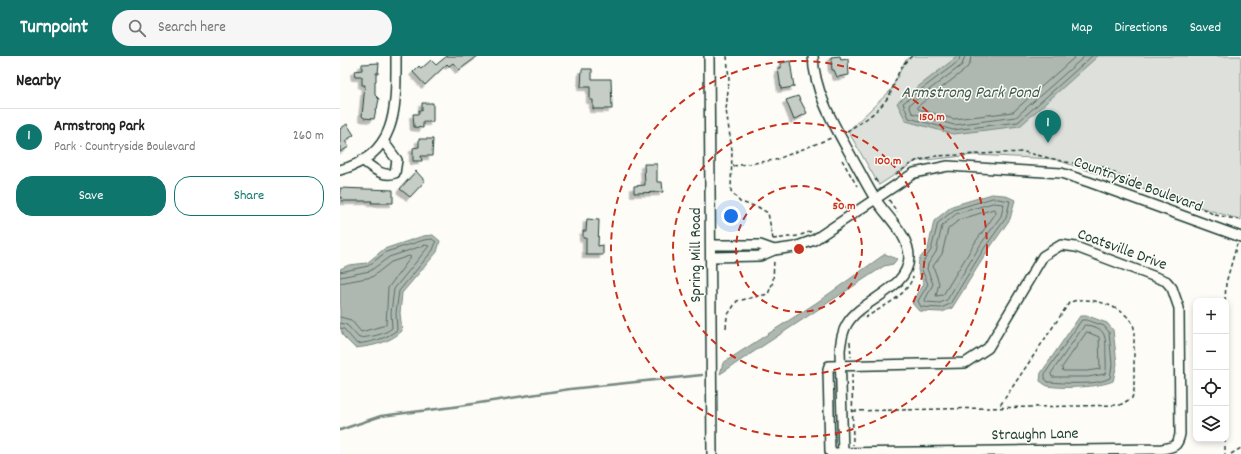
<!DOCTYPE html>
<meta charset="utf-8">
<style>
body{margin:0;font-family:Dekko,sans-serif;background:#f6f6f6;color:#222}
.controls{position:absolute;right:12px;bottom:12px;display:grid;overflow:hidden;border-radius:8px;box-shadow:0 2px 6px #0003}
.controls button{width:36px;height:36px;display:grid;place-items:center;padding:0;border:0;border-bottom:1px solid #e0e0e0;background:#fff;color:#222;font:20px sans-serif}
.you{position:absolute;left:391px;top:160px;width:14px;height:14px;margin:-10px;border:3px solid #fff;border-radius:50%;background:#1a73e8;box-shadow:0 0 0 6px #1a73e833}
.badge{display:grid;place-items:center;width:26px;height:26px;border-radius:50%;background:#0f766e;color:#fff;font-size:13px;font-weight:700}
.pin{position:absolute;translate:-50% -33px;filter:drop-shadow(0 1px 2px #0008)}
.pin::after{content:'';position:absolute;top:21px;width:14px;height:12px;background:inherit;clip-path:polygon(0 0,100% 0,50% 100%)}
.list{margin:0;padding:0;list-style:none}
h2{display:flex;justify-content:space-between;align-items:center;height:52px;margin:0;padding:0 16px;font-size:17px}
h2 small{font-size:13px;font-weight:400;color:#767676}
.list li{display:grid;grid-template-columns:26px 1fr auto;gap:12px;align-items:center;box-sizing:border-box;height:56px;padding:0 16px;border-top:1px solid #e0e0e0}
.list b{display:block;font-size:15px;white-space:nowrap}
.list p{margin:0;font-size:13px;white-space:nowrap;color:#767676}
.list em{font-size:13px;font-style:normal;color:#767676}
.actions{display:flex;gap:8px;padding:12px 16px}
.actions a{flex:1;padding:9px 0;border:1px solid #0f766e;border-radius:16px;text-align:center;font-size:14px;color:#0f766e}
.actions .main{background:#0f766e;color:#fff}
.icon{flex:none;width:22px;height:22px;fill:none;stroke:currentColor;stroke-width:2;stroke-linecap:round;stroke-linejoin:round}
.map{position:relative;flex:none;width:901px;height:398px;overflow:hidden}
header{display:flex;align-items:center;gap:24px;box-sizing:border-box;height:56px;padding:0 20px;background:#0f766e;color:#fff}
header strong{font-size:19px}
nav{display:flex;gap:22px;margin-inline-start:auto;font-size:14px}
.search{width:280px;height:36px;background:#f6f6f6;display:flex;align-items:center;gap:10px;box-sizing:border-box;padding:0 14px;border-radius:22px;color:#767676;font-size:15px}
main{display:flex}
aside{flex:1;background:#fff}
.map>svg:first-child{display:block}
</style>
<header>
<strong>Turnpoint</strong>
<div class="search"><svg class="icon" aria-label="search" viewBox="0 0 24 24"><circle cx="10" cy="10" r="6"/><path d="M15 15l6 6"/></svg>Search here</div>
<nav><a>Map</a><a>Directions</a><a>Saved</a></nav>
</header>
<main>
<aside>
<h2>Nearby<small></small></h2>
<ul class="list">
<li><span class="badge">1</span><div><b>Armstrong Park</b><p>Park · Countryside Boulevard</p></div><em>260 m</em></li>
</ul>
<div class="actions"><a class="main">Save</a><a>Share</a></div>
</aside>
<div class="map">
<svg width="901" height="398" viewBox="0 0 901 398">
<defs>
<filter id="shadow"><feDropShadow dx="-3.5" dy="3.5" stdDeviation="0" flood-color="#0004"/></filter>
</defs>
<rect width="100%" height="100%" fill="#fdfcf7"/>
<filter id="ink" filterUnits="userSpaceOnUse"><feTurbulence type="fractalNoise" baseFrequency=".025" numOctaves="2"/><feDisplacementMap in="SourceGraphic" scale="8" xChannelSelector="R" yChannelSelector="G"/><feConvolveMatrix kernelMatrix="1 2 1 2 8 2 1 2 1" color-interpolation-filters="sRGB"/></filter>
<g filter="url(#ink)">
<polygon fill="#dde0db" stroke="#7e8e88" points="572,0 901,0 901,164 808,135 714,103 634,99 576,105 539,129 508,75 551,34 565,5"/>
<g fill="#aeb8b1" stroke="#75877f">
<polygon points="618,0 758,0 680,70 613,78 566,65 557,47"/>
<polygon points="652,138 664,139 675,144 670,163 649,193 612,252 602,256 579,255 572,247 584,228 578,214 579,203 588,193 594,165 612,150"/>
<path d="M93 179 100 185 97 196 62 237 60 257 62 275C49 287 33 290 15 292L3 280 0 270V213L9 209 27 207 44 193 83 180Z"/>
<polygon points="545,198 557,203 553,208 544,210 380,318 383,307 476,247"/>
<path d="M740 260H748L767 267 773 274 777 308 773 325C760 331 723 333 708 330 705 329 703 327 700 325L701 317Z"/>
</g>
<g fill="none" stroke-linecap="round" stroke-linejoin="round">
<g stroke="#586e66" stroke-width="1">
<polyline points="620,0 619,5 563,47 569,62 613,74 678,66 752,0"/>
<polyline points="625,0 622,9 569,49 572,57 614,69 676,61 745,0"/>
<polyline points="631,0 630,7 626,13 578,50 578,53 614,63 673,56 736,0"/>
<polygon points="653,142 670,145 666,162 645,191 610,248 601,252 581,251 578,245 588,228 582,214 583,206 591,194 598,167 614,154"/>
<polygon points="653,147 664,148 661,160 641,188 607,244 600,247 586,246 585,244 593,228 587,213 588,208 596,196 602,170 616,158"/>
<polygon points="655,153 656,157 636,185 603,239 596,240 599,227 593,210 602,198 608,173 619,164"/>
<path d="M0 216 28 210 46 196 84 184 92 183 96 186 93 194 59 235 56 257 57 274C46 283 31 286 17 288L4 273 0 272"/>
<path d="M0 221 30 215 49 201 85 189 89 190 54 233 51 257 52 272C44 279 30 281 19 282L7 269 0 267"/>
<polyline points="0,227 32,221 51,206 69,200 71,201 48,232 46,269 21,276 11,264 0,261"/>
<path d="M742 264H747L764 270 769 276 772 309 770 322C756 330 724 327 708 326L705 323V318Z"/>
<path d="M745 269C770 271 765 285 766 303 766 309 767 312 765 318L748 321H712L711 318Z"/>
<polygon points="747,276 759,281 760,313 747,315 723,315 722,312"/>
</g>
<polyline stroke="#75877f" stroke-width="2.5" points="0,374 41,360 113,351 230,333 362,319"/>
</g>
<g fill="#c6cdc7" stroke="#1f3d34" filter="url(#shadow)">
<polygon points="107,0 138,0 119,14 113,7 109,10 107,8 85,29 73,16 79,10 81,13 91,4 96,9"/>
<polygon points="500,0 501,4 508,3 509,19 497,21 494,14 492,14 491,1"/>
<polygon points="450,5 454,31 441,33 438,12 441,12 441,7"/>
<polygon points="39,7 38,17 36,17 36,25 35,25 35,39 39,43 37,53 36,53 34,63 24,62 22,60 25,29 22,29 22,21 15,21 14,15 22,14 22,8"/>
<polygon points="242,13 252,13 252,23 271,23 272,53 253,53 253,44 250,44 250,31 241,31"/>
<polygon points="458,40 467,57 454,64 446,44"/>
<polygon points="82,47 93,47 93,66 83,66 83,72 74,71 73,58 79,58 79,54 82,55"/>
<polygon points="7,68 14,79 5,85 9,91 0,96 0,73"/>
<polygon points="79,83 93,83 92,100 81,100 82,105 73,105 73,92 79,91"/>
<polygon points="304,108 317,108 317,126 322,126 323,136 294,137 294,130 305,129"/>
<polygon points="76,115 85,125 70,141 60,133"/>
<polygon points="0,132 53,134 53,147 31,147 32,145 2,145 3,142 0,142"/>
<polygon points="247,163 259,164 258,190 263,189 263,199 246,199 246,182 243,182 243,175 246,175"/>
</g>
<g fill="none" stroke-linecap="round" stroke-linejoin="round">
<g stroke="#1f3d34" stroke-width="12">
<g id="minor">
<polyline points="369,0 372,398"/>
<path d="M473 0C474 38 497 74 515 107 522 119 528 132 536 144 547 161 569 179 569 201 568 235 522 242 507 268 502 276 501 285 500 294L503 398"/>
<path d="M22 104C32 111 42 122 55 117L57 104 43 85"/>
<path d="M0 114C59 98 56 50 56 0"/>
<polyline points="372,189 420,189 434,194"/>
<path d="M721 189 736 191 826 225 832 232 839 252 840 378C838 390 834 391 822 393L492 397 490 396 488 313 489 310 625 307 648 292 703 200Z"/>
<polyline points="372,201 420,200 434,194 455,191 474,184 574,117 608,110 721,117 749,126 901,181"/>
</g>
</g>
<g stroke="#1f3d34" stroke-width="1.5" stroke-dasharray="4 3" stroke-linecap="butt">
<polyline points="387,0 389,24 386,54 392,94 391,135 400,146 418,151 428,157 433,183"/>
<path d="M507 75C523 66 544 52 552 34 558 19 558 11 572 0"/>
<polyline points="502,104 517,130"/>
<polyline points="393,110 435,104 491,82"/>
<polyline points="556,118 576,105 595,100 684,96 726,106 763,111 808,135 840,141 875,159 901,164"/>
<polyline points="535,123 539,129"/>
<polyline points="549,144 557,156"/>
<polyline points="433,183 458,180 472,175"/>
<polyline points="885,245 886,227 897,188"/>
<path d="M525 262C541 251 566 241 573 221"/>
<polyline points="386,272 387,260 397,245 428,238 433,226 434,203"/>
<polyline points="510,286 511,301"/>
<polyline points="512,318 513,389"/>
<path d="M513 355 780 349 792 342 794 335V272C790 252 746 237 729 247L659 351"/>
<polyline points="885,383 885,398"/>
<polyline points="891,398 901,392"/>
</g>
<use href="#minor" stroke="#fdfcf7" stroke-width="9"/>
</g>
</g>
<g fill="none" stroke="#c8321e" stroke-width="2" stroke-dasharray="7 5">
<circle cx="459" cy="193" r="63"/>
<circle cx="459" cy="193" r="126"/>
<circle cx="459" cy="193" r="188"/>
</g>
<g text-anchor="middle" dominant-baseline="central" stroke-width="3" stroke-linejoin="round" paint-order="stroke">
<g font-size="16" fill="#1f3d34" stroke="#fdfcf7">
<text transform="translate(798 129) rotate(20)">Countryside Boulevard</text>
<text transform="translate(782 194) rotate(20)">Coatsville Drive</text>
<text transform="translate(356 199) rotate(-90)">Spring Mill Road</text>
<text transform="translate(695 379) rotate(-1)">Straughn Lane</text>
</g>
<g font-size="17" font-style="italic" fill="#435c53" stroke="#fdfcf7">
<text x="630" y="38">Armstrong Park Pond</text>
</g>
</g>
<circle cx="459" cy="193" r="6" fill="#c8321e" stroke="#fdfcf7" stroke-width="2"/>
<g font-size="12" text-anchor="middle" font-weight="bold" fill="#c8321e" stroke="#fdfcf7" stroke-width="3" stroke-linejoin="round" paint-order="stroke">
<text x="592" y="64">150 m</text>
<text x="548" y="108">100 m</text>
<text x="504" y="153">50 m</text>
</g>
</svg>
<div class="controls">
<button>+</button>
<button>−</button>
<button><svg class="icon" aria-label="locate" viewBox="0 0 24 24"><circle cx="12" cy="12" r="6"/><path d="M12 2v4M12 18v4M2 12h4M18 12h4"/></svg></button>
<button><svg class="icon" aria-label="layers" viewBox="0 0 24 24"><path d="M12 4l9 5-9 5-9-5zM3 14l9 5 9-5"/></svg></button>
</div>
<div class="you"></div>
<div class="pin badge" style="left:708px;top:87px">1</div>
</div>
</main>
